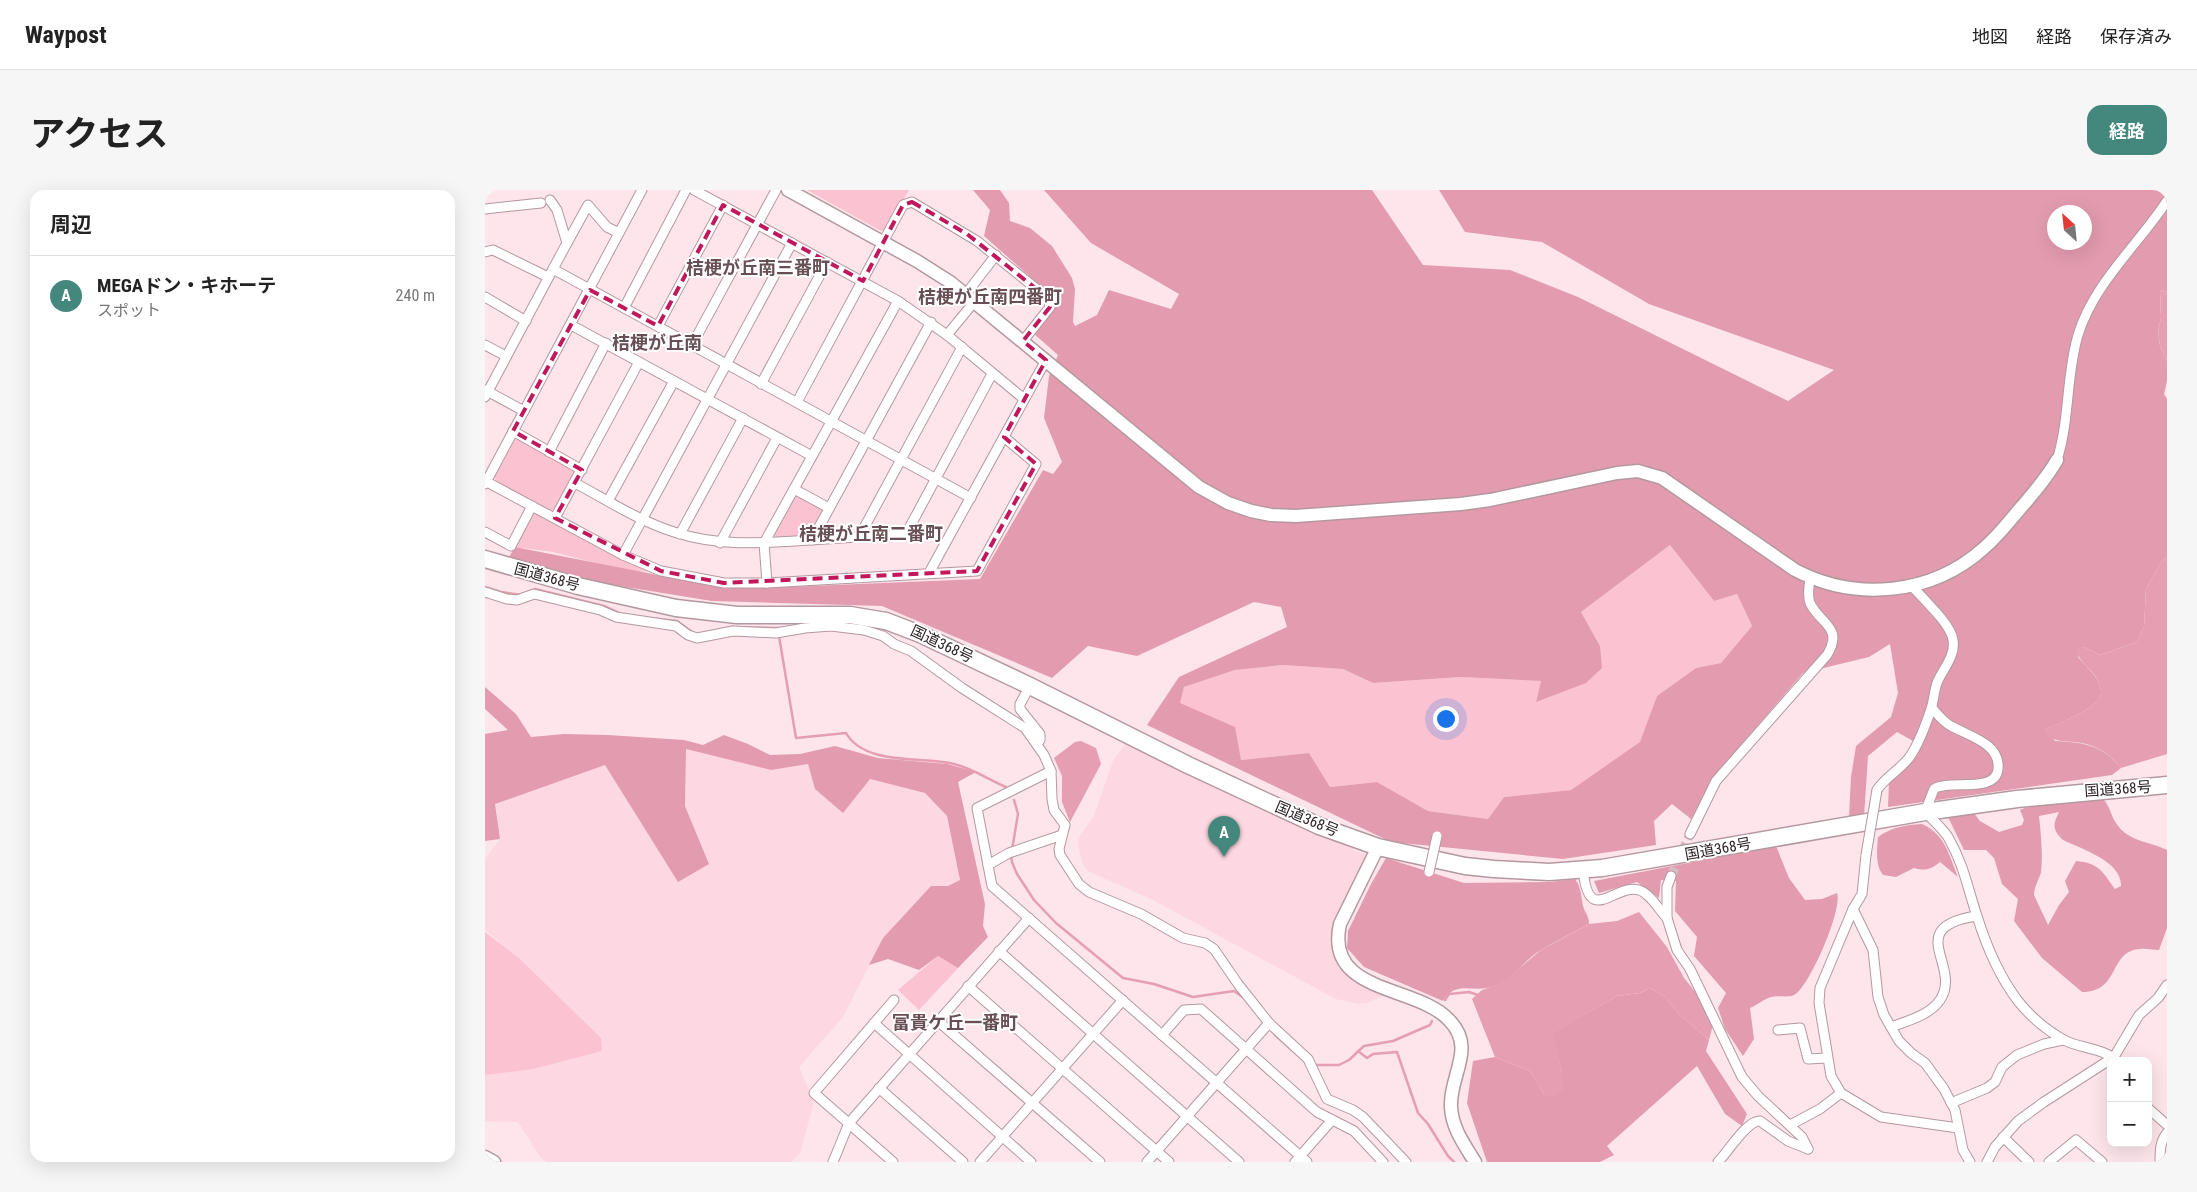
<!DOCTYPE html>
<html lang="ja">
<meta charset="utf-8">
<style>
body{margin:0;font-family:"Roboto Condensed","Noto Sans JP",sans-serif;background:#f6f6f6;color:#222}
.controls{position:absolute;right:15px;bottom:15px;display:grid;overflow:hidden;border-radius:10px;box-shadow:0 5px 20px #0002}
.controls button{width:45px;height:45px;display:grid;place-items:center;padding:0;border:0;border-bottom:1px solid #e0e0e0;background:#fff;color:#222;font:25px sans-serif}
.compass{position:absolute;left:1562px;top:15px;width:45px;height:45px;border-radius:50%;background:#fff;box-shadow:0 5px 20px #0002;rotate:333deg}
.you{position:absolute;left:960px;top:528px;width:18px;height:18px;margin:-12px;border:4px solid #fff;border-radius:50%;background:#1a73e8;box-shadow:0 0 0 8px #1a73e833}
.badge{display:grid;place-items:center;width:32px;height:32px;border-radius:50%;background:#44887d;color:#fff;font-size:16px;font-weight:700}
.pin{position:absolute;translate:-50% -41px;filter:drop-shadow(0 1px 2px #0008)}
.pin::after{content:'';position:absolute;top:26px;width:18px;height:15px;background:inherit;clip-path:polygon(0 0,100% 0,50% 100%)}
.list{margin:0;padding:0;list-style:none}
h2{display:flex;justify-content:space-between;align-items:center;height:65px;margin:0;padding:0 20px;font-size:21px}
h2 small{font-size:16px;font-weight:400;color:#767676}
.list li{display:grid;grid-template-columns:32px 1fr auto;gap:15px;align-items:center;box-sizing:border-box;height:80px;padding:0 20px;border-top:1px solid #e0e0e0}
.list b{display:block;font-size:19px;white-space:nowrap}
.list p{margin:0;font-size:16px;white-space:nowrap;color:#767676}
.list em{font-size:16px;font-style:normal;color:#767676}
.map{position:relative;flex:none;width:1682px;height:972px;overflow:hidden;border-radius:15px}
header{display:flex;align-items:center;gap:30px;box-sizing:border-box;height:70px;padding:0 25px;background:#fff;border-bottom:1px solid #e0e0e0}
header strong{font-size:24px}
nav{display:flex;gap:28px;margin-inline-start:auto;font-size:18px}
.intro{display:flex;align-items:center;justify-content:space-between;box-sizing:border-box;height:120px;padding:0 30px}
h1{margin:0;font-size:35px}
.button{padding:12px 22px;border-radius:15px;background:#44887d;color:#fff;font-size:18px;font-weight:700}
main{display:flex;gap:30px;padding:0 30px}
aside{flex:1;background:#fff;border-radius:15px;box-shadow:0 5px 20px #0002}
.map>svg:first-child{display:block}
</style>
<header>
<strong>Waypost</strong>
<nav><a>地図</a><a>経路</a><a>保存済み</a></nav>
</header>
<div class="intro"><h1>アクセス</h1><a class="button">経路</a></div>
<main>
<aside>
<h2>周辺<small></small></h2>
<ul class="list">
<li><span class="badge">A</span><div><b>MEGAドン・キホーテ</b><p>スポット</p></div><em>240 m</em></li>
</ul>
</aside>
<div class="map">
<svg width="1682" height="972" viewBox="0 0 1682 972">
<rect width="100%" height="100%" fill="#fde5eb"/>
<g fill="#fdd7e1">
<polygon points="641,553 828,644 869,656 868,660 882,665 881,671 848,755 903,803 883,813 874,814 851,809 668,710 603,681 597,673 593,654 595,646 609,626 628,571"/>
<polygon points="201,559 286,580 323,574 330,599 385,589 440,603 462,626 475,690 463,696 446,696 398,748 358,827 314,877 329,912 315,963 306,972 62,972 56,968 33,932 0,931 0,885 49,879 117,861 116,848 34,768 0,740 0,669 15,649 10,614 120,574 193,691 224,674 200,616"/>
</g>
<g fill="#fbc2d1">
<polygon points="322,0 424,0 401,40 396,41"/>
<polygon points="34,248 89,279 90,285 72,318 66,321 11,291 9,286 29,250"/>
<path d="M310 305H313L338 318 339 321C322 351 325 346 291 349L289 344Z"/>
<polygon points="49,323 167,381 145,382 68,362 30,357"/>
<polygon points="1185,355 1229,411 1252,404 1267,436 1236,473 1211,478 1172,506 1156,552 1086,600 1019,607 1003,629 943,621 892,592 845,597 824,563 756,570 694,513 699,497 750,480 798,475 858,479 888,493 976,487 1056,491 1051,512 1115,456 1096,422"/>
<polygon points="0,742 34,768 116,848 117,861 49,879 0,885"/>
<polygon points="453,766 473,778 434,820 413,800"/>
</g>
<g fill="#e39caf" fill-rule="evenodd">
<path d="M488 0H515L524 13 525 31 545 38 567 56 587 88 590 99 588 132 590 136 612 125 624 100 686 119 694 104 606 53 559 0H887L938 75 1025 80 1093 107 1303 211 1349 180 1164 114 1057 52 980 42 954 0H1682V102L1677 100 1675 102 1676 128 1673 141 1675 156 1682 171V191L1679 204 1682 209V367L1676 372 1661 399 1659 437 1652 452 1615 465 1599 457 1593 467C1602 477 1613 486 1616 500 1620 516 1573 534 1560 539L1570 551C1600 553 1616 554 1636 578L1627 585 1403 617 1404 592 1437 556 1412 542 1383 566 1379 627 1364 628 1366 587 1371 556 1406 527 1413 503 1405 454 1384 467 1318 483 1233 582 1206 629 1187 614 1169 631 1171 655 1078 669 906 652 662 535 694 487 802 437 796 417 769 412 652 466 603 456 567 488 397 416 227 411 116 393 24 367 30 357 239 398H274L495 389 558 280 568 284 577 272 559 228 564 186 573 165 548 143 569 119 568 107 499 46 505 20ZM1570 22H1600V52H1570ZM1185 355 1229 411 1252 404 1267 436 1236 473 1211 478 1172 506 1155 552 1086 600 1019 607 1003 629 943 621 892 592 845 597 824 563 756 570 750 537 695 513 699 497 750 480 798 475 858 479 888 493 976 487 1056 491 1051 512 1101 493 1117 478 1115 456 1096 422Z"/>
<polygon points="0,497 31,524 46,547 79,544 123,545 199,550 218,555 239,545 263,554 285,565 315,564 350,556 393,568 462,574 491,582 473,592 500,714 498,736 503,747 473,778 453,766 434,780 403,769 384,775 398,748 446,696 463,696 475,690 462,626 440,603 385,589 358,623 330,599 323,574 286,580 201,559 200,616 224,674 193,692 120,575 10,614 15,649 0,651 0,544 23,540 0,519"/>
<path d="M1618 609C1625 616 1626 626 1631 633 1643 652 1664 651 1682 660V738L1674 760C1668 760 1661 758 1655 759 1623 761 1636 802 1597 802L1557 768 1529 731 1533 709 1517 694 1509 668 1501 660H1479L1463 627 1488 622 1495 631 1514 642 1537 635 1539 630 1535 620 1540 618 1581 610ZM1574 622C1568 634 1567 640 1578 650 1596 659 1637 671 1636 696L1630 699C1617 681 1614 673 1591 671L1580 691 1584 702 1574 715 1563 735 1549 705C1549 696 1554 690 1556 682 1558 664 1556 645 1554 626Z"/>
<path d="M1437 634C1460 644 1464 665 1473 687L1455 672C1445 680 1441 681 1429 678L1411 687 1398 685C1390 675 1392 660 1393 647 1407 637 1420 635 1437 634Z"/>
<path d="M1291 656 1304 688 1320 710 1337 709 1352 703C1358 719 1324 798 1309 805 1303 808 1293 805 1286 807 1279 809 1272 815 1265 818L1269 849 1258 866 1240 839 1233 818 1241 803 1209 766 1212 747 1190 721 1191 691 1176 690 1174 708 1152 692 1114 703 1109 691Z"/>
<path d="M901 668 979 693 1065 692 1090 689C1098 700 1095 707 1099 719 1102 726 1104 727 1104 734 1088 743 1071 751 1056 760 1039 770 1028 789 1010 796 989 804 971 789 958 811L879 777 862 758 863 741 886 694Z"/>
<polygon points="1165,798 1180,807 1194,824 1224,850 1221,861 1262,924 1257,936 1240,924 1212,876 1122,956 1129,965 1115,972 1002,972 982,913 988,871 1010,867 1045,881 1059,904 1077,883 1067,843 1132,806 1155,803"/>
</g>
<g fill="#e69fb2">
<polygon points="1677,100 1682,102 1682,171 1675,156 1673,141 1676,128 1675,102"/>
<path d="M1682 367V564L1636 578C1624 563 1610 554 1590 552 1578 551 1571 552 1560 545V539C1574 533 1611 520 1616 504 1617 500 1613 491 1610 486 1604 477 1595 472 1591 461L1594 457H1599L1615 465 1652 452 1659 437 1661 399 1676 372Z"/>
<polygon points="596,551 611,558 616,574 585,632 577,612 577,586 569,568 590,552"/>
<polygon points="1154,722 1182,757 1199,788 1212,804 1228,835 1224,850 1194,824 1180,807 1165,798 1155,803 1132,806 1068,843 1077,883 1078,899 1069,908 1059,904 1045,881 1010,867 987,809 997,800 1012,795 1026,785 1056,760 1104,734 1132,731"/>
</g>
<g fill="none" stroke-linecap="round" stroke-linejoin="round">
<g stroke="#e69fb2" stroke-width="2.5">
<polyline points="0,397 16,402 36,405"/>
<polyline points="46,401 50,399 119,416 134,423"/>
<polyline points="164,428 192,431 207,442"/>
<polyline points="234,440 246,437 293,438 293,440"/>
<path d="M294 446 311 548 361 543C380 576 437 566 469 574 489 579 502 589 521 597"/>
<polyline points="527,660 533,624 529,610"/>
<polyline points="526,665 527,672 532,684 549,710 571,733 638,788 669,794 708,807 749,801 759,808"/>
<polyline points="960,810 964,804 984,802 993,805"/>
<polyline points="790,845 814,866"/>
<polyline points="873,861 882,868 888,864 912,862 933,923 943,934 963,966 969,972"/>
<polyline points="829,875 854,875 864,870 879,856 908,851 945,835 947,831"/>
</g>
<polyline stroke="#d4bec4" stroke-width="9" stroke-dasharray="9 4.5" stroke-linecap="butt" points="1186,686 1205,644"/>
<g stroke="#b4989f" stroke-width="11">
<g id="street">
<polyline points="209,0 413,111 462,145 539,209"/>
<polyline points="65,10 72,20 82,53 68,79"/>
<polyline points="0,19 56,13"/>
<polyline points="82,53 103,15 122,37 134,43"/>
<polyline points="0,62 8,60 63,87"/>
<polyline points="481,104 511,65"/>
<polyline points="0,107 41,131"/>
<polyline points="139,118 201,0"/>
<polyline points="86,135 327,266"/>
<polyline points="173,136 238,15"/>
<polyline points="462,145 490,111"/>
<polyline points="0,155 21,166"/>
<polyline points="207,155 291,0"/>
<polyline points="276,194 342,72"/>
<polyline points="0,200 39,221"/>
<polyline points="0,207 68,79 486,308"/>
<polyline points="312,212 418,15 427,12 492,51 564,109 565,117 538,151"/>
<polyline points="28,241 97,280"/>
<polyline points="64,262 121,153"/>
<path d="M1572 270C1585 229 1581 185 1593 145 1609 93 1653 55 1682 11"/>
<polyline points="2,292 138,365 176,381 239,393 282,393 492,381 551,274 519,247"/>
<path d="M90 293C122 310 154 331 189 342 234 357 279 353 325 350 357 348 389 346 421 344L507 184"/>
<polyline points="0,294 157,0"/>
<polyline points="309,299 344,318"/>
<polyline points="123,311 189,191"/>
<polyline points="70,328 154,172"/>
<polyline points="0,342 26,356 47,316"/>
<polyline points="195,344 258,228"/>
<polyline points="374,347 477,157"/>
<polyline points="327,350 446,132"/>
<polyline points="235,353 292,248"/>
<polyline points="138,365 307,53"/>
<polyline points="444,383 561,170"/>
<polyline points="282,393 279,353 413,111"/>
<polyline points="0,402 22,409 32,410 49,404 115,420 131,427 191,436 203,445 212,448 248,441 291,443 320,438 346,436 379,440 398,446 409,454 426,461 477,498 540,538 559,565 566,581 567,609 569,620 580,635 574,659 575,665 594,694 604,702 656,724 698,748 720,753 729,759 753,794 784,833 823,869 842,909 868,920 878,927 921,972"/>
<polyline points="545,496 535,514 535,519 555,544 555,550 552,554"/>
<path d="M1447 518C1453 525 1458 532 1466 536 1484 546 1516 554 1513 579 1511 604 1463 589 1449 599L1440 622C1448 630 1457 638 1463 647 1479 675 1482 696 1492 726 1501 755 1514 786 1533 811 1545 826 1563 841 1579 850 1593 858 1622 859 1631 871"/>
<polyline points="566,581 492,618 507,696 822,972"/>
<path d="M1392 600C1401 586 1417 579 1426 565 1435 551 1441 534 1446 519 1449 510 1449 501 1452 493 1457 480 1471 466 1468 450 1466 434 1438 409 1427 396"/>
<path d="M1205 644 1231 591 1342 465C1359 437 1335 434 1325 413 1322 405 1324 396 1325 389"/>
<polyline points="1381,665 1377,704 1368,719 1335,798 1334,813 1346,886 1356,903 1396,927 1473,938"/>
<polyline points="503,675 524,663 577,645"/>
<path d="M1098 680C1104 738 1129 693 1154 700 1165 703 1174 720 1182 728"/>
<polyline points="1186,686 1182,697 1182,728 1192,760 1205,779 1257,887 1273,906 1317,947 1323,959"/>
<polyline points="1368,719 1388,760 1393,807 1399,825 1414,851 1426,863 1440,873 1459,899 1470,920 1478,960 1485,972"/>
<polyline points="514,761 754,972"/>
<polyline points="483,796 684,972"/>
<polyline points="453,831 615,972"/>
<polyline points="389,833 546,972"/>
<path d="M1406 837C1422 831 1445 825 1455 810 1478 776 1417 738 1491 726"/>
<polyline points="1293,840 1315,838 1323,869 1342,868"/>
<polyline points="677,845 699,820 716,819 832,922 869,941 898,972"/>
<polyline points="394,898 478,972"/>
<polyline points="1466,913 1502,898 1510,892 1517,877 1532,865 1559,854 1578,850"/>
<polyline points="1663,918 1682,935"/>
<polyline points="1305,935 1335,919 1356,903"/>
<polyline points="1518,947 1544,972"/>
<polyline points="348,972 364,933 544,728"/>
<polyline points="408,972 329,903 409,810"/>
<polyline points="495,972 638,810"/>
<polyline points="662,972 784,833"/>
<polyline points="810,972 847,930"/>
<path d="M1233 972C1243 962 1262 930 1275 931L1303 951 1323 959"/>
<polyline points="1502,972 1510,957 1533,931 1559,912 1629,867 1654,825 1673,808 1682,795"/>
<polyline points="1564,972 1591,950 1617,972"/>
<path d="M1675 972C1675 961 1675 951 1682 943"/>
</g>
</g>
<g stroke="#b4989f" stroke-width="15">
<g id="secondary">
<path d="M303 0 432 71 465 92 714 297 743 313 766 321 786 325 811 326 976 314 1005 310 1132 283 1153 281 1177 288 1310 380C1371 412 1447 405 1499 358 1512 347 1522 334 1533 321 1547 305 1561 289 1572 270"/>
<path d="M893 657 855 734C839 804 932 795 964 830 992 858 964 886 966 917 967 938 979 954 990 972"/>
<polyline points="0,967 9,972"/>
</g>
</g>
<g stroke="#b4989f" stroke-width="19">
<polyline id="highway" points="0,369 93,396 191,418 252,425 365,425 401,431 435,444 545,496 703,575 834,636 893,657 980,676 1009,679 1064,682 1117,678 1440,622 1532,609 1682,595"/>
</g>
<use href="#street" stroke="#fff" stroke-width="9"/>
<use href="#secondary" stroke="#fff" stroke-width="12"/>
<use href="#highway" stroke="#fff" stroke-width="16"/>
<g stroke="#b4989f" stroke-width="11" stroke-linecap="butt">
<g id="street-bridge">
<polyline points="1381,665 1392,600"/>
<polyline points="944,682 952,646"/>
</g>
</g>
<use href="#street-bridge" stroke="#fff" stroke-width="9"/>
</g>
<path fill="none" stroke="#c2185b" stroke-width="4" stroke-dasharray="10 6" stroke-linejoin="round" d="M427 12 482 44 564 109 565 117 538 151 561 170 519 247 551 274 492 381 239 393 176 381 70 328 97 280 28 241 105 100 173 136 238 15 378 91 418 15Z"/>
<g text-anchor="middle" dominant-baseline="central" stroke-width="4" stroke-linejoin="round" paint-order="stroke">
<g font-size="15" fill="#2e2326" stroke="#fff">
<text transform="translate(62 387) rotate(15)">国道368号</text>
<text transform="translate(457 454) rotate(25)">国道368号</text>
<text transform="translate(1633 599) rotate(-4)">国道368号</text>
<text transform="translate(822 629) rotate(23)">国道368号</text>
<text transform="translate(1233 659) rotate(-10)">国道368号</text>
</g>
<g font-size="18" font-weight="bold" fill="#674f55" stroke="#fff">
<text x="273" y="77">桔梗が丘南三番町</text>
<text x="505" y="106">桔梗が丘南四番町</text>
<text x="172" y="152">桔梗が丘南</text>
<text x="386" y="343">桔梗が丘南二番町</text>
<text x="470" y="832">富貴ケ丘一番町</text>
</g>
</g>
</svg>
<div class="controls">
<button>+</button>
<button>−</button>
</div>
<svg class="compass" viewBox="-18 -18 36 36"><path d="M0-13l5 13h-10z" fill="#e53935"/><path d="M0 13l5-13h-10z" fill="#767676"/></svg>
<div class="you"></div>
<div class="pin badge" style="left:739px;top:667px">A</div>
</div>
</main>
